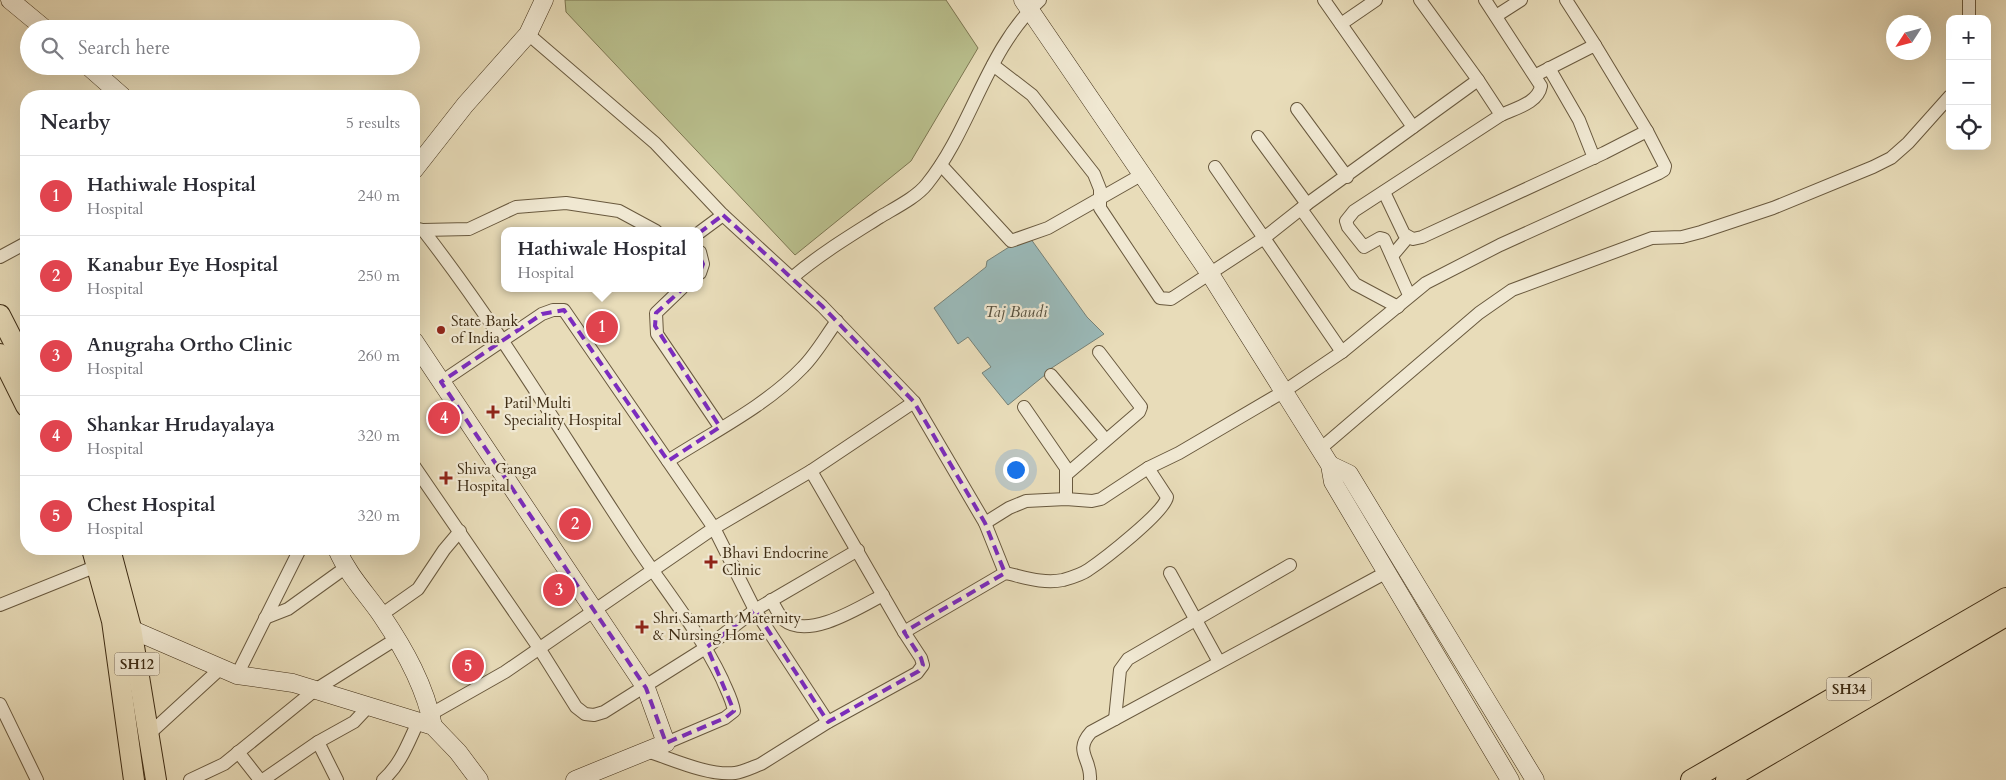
<!DOCTYPE html>
<meta charset="utf-8">
<style>
body{margin:0;font-family:Cardo,serif;background:#f2f2f3;color:#2b2b33}
.controls{position:absolute;right:15px;top:15px;display:grid;overflow:hidden;border-radius:10px;box-shadow:0 5px 20px #0002}
.controls button{width:45px;height:45px;display:grid;place-items:center;padding:0;border:0;border-bottom:1px solid #e1e1e2;background:#fff;color:#2b2b33;font:25px sans-serif}
.compass{position:absolute;left:1886px;top:15px;width:45px;height:45px;border-radius:50%;background:#fff;box-shadow:0 5px 20px #0002;rotate:234deg}
.you{position:absolute;left:1015px;top:469px;width:18px;height:18px;margin:-12px;border:4px solid #fff;border-radius:50%;background:#1a73e8;box-shadow:0 0 0 8px #1a73e833}
.badge{display:grid;place-items:center;width:32px;height:32px;border-radius:50%;background:#1a73e8;color:#fff;font-size:16px;font-weight:700}
.pin{position:absolute;translate:-50% -50%;border:2px solid #fff;box-shadow:0 1px 5px #0006}
.popup{position:absolute;left:501px;top:227px;width:202px;height:65px;box-sizing:border-box;display:grid;place-content:center;border-radius:10px;background:#fff;filter:drop-shadow(0 1px 4px #0005);font-size:16px;white-space:nowrap;color:#7c7c81}
.popup b{font-size:19px;color:#2b2b33}
.popup::after{content:'';position:absolute;left:50%;top:100%;margin-left:-10px;border:10px solid transparent;border-top-color:#fff}
.list{margin:0;padding:0;list-style:none}
h2{display:flex;justify-content:space-between;align-items:center;height:65px;margin:0;padding:0 20px;font-size:21px}
h2 small{font-size:16px;font-weight:400;color:#7c7c81}
.list li{display:grid;grid-template-columns:32px 1fr auto;gap:15px;align-items:center;box-sizing:border-box;height:80px;padding:0 20px;border-top:1px solid #e1e1e2}
.list b{display:block;font-size:19px;white-space:nowrap}
.list p{margin:0;font-size:16px;white-space:nowrap;color:#7c7c81}
.list em{font-size:16px;font-style:normal;color:#7c7c81}
.icon{flex:none;width:28px;height:28px;fill:none;stroke:currentColor;stroke-width:2;stroke-linecap:round;stroke-linejoin:round}
.map{position:relative;flex:none;width:2006px;height:780px;overflow:hidden}
.search{position:absolute;background:#fff;box-shadow:0 5px 20px #0002;left:20px;top:20px;width:400px;height:55px;display:flex;align-items:center;gap:12px;box-sizing:border-box;padding:0 18px;border-radius:28px;color:#7c7c81;font-size:19px}
.panel{position:absolute;background:#fff;box-shadow:0 5px 20px #0002;left:20px;top:90px;width:400px;height:465px;border-radius:20px}
.map>svg:first-child{display:block}
</style>
<div class="map">
<svg width="2006" height="780" viewBox="0 0 2006 780">
<rect width="100%" height="100%" fill="#e8dcb9"/>
<filter id="stains"><feTurbulence type="fractalNoise" baseFrequency=".004" numOctaves="4"/><feColorMatrix values="0 0 0 0 .2 0 0 0 0 .09 0 0 0 0 .02 0 0 0 .5 -.17"/></filter>
<radialGradient id="worn" r=".72"><stop offset=".6" stop-color="#630" stop-opacity="0"/><stop offset="1" stop-color="#630" stop-opacity=".3"/></radialGradient>
<polygon fill="#b9bf8d" stroke="#7c7651" points="565,0 946,0 978,48 911,161 795,255 566,12"/>
<polygon fill="#9ab9b8" stroke="#768177" points="1028,235 1087,317 1104,334 1047,371 1045,375 1008,405 982,373 991,367 968,337 958,344 934,308 986,267 987,261"/>
<g fill="none" stroke-linecap="round" stroke-linejoin="round">
<g stroke="#69593e" stroke-width="14">
<g id="street">
<polyline points="1324,0 1413,127"/>
<path d="M1485 0 1541 86C1538 103 1516 108 1501 115"/>
<polyline points="1566,0 1595,45"/>
<polyline points="1969,0 1969,19"/>
<polyline points="1496,16 1521,0"/>
<polyline points="1341,24 1376,0"/>
<polyline points="528,34 655,143 723,215 822,306 914,402 985,523 1005,573"/>
<polyline points="993,65 1032,95 1094,174 1100,189 1100,208 1160,298 1171,299 1264,238 1342,352"/>
<polyline points="1549,68 1579,120 1594,158"/>
<polyline points="1297,109 1347,177"/>
<polyline points="1258,137 1307,204"/>
<polyline points="941,165 1011,241 1048,228 1141,175"/>
<polyline points="1215,167 1264,238 1307,204 1478,80 1420,0"/>
<polyline points="1384,192 1404,234 1413,239 1422,237 1604,153 1647,131 1595,45 1536,75"/>
<polyline points="1301,209 1355,284 1398,307"/>
<polyline points="414,228 423,230 469,229 516,207 566,203 619,211 656,231"/>
<path d="M423 230C500 329 563 436 632 540 662 586 698 629 722 679 726 689 732 699 734 711L725 718 666 743"/>
<polyline points="700,232 723,215"/>
<polyline points="700,252 703,264 700,273"/>
<polyline points="1392,256 1408,237"/>
<polyline points="0,257 26,243"/>
<path d="M793 277C820 254 850 236 880 217 895 208 917 197 927 184 972 128 986 50 1040 0"/>
<polyline points="682,288 656,313 657,334 720,427"/>
<polyline points="1409,295 1384,239 1380,238 1364,247 1348,227 1346,221 1354,211 1501,115 1478,80"/>
<polyline points="1051,375 1105,439"/>
<polyline points="441,382 542,314 553,310 564,310 714,528 755,610 828,722"/>
<polyline points="1024,407 1066,468 1066,499"/>
<polyline points="1320,449 1479,313 1512,290 1652,238 1682,237 1701,232 1773,208 1873,167 1891,158 1908,143 1950,96"/>
<path d="M668 461C713 432 766 406 803 367 816 354 826 336 837 321"/>
<polyline points="414,466 539,648 576,707 585,714 594,715 604,712 707,647 755,610 858,550"/>
<polyline points="1067,474 1139,412 1141,407 1099,352"/>
<polyline points="985,523 1009,508 1026,501 1066,499 1092,501 1101,499 1148,468 1179,453 1283,392 1342,352 1426,283 1500,245 1659,173 1664,170 1665,166 1647,131"/>
<polyline points="1170,573 1219,662"/>
<path d="M771 600C775 606 779 616 784 620 809 640 860 607 883 595"/>
<polyline points="0,605 97,566"/>
<polyline points="381,615 418,589 444,550 460,531"/>
<polyline points="265,618 288,609 345,568"/>
<path d="M904 632 1005 573C1024 577 1043 584 1063 580 1070 578 1081 575 1088 570 1103 560 1165 512 1167 497L1148 468"/>
<polyline points="237,675 300,549"/>
<polyline points="0,704 37,780"/>
<polyline points="431,714 505,672 714,528 811,471 914,402"/>
<polyline points="1115,719 1120,670 1128,659 1290,565"/>
<polyline points="149,734 221,668"/>
<polyline points="318,742 337,780"/>
<path d="M647 751C672 759 708 776 735 773 743 772 753 767 761 764L828 722 917 673 923 665 921 658 904 632 811 471"/>
<polyline points="238,752 260,780"/>
<polyline points="190,780 224,764 315,690 396,639"/>
<polyline points="263,780 318,742 354,722 369,706"/>
<path d="M383 780C401 764 408 743 418 722"/>
<path d="M1090 780C1092 759 1073 752 1091 732L1387 572"/>
</g>
</g>
<g stroke="#3f2d15" stroke-width="19">
<g id="secondary">
<polyline points="10,0 45,29"/>
<polyline points="1023,0 1210,274 1330,465 1333,482 1510,780"/>
<polyline points="88,66 122,96"/>
<polyline points="414,170 465,105 528,34 544,0"/>
<polyline points="414,341 646,688 666,743 575,780"/>
<polyline points="1330,465 1349,474 1535,780"/>
<path d="M337 549C348 575 366 593 382 616 405 650 425 686 433 726"/>
<polyline points="119,624 237,675 293,683 433,726 458,752 479,780"/>
</g>
</g>
<g stroke="#3f2d15" stroke-width="22">
<g id="primary">
<polyline points="0,315 26,366"/>
<polyline points="0,354 26,406"/>
<polyline points="92,549 112,621 134,780"/>
<polyline points="110,549 131,628 156,780"/>
<polyline points="1691,780 2006,598"/>
<polyline points="1726,780 2006,616"/>
</g>
</g>
<use href="#street" stroke="#f0e8d2" stroke-width="12"/>
<use href="#secondary" stroke="#f0e8d2" stroke-width="18"/>
<use href="#primary" stroke="#e8dcb9" stroke-width="20"/>
</g>
<path fill="none" stroke="#7b2cbf" stroke-width="4" stroke-dasharray="10 6" stroke-linejoin="round" d="M723 215 822 306 914 402 985 523 1005 573 904 632 921 658 923 665 919 671 828 722 755 610 707 647 734 711 725 718 666 743 646 688 441 382 542 314 564 310 668 461 720 427 655 326 656 313 699 274 703 264 689 235 699 233Z"/>
<g fill="#8f2418" stroke="#f0e8d2" stroke-width="2">
<circle cx="441" cy="330" r="5"/>
<path d="M490.5 404.5h5v5h5v5h-5v5h-5v-5h-5v-5h5z"/>
<path d="M443.5 470.5h5v5h5v5h-5v5h-5v-5h-5v-5h5z"/>
<path d="M708.5 554.5h5v5h5v5h-5v5h-5v-5h-5v-5h5z"/>
<path d="M639.5 619.5h5v5h5v5h-5v5h-5v-5h-5v-5h5z"/>
</g>
<g text-anchor="middle" dominant-baseline="central" stroke-width="4.5" stroke-linejoin="round" paint-order="stroke">
<g fill="#f0e8d2" stroke="#74654e" stroke-width="1">
<rect x="114.5" y="652.5" width="45" height="23" rx="4"/>
<rect x="1826.5" y="677.5" width="45" height="23" rx="4"/>
</g>
<g font-size="14" font-weight="bold" fill="#3f2d15">
<text x="137" y="664">SH12</text>
<text x="1849" y="689">SH34</text>
</g>
<g font-size="15" fill="#3f2d15" stroke="#f0e8d2" text-anchor="start">
<text x="451" y="321">State Bank<tspan x="451" dy="17">of India</tspan></text>
<text x="504" y="403">Patil Multi<tspan x="504" dy="17">Speciality Hospital</tspan></text>
<text x="457" y="469">Shiva Ganga<tspan x="457" dy="17">Hospital</tspan></text>
<text x="722" y="553">Bhavi Endocrine<tspan x="722" dy="17">Clinic</tspan></text>
<text x="653" y="618">Shri Samarth Maternity<tspan x="653" dy="17">&amp; Nursing Home</tspan></text>
</g>
<g font-size="16" font-style="italic" fill="#56503e" stroke="#f0e8d2">
<text x="1016" y="312">Taj Baudi</text>
</g>
</g>
<rect width="100%" height="100%" filter="url(#stains)"/>
<rect width="100%" height="100%" fill="url(#worn)"/>
</svg>
<div class="controls">
<button>+</button>
<button>−</button>
<button><svg class="icon" aria-label="locate" viewBox="0 0 24 24"><circle cx="12" cy="12" r="6"/><path d="M12 2v4M12 18v4M2 12h4M18 12h4"/></svg></button>
</div>
<svg class="compass" viewBox="-18 -18 36 36"><path d="M0-13l5 13h-10z" fill="#e53935"/><path d="M0 13l5-13h-10z" fill="#7c7c81"/></svg>
<div class="you"></div>
<div class="pin badge" style="left:602px;top:327px;background:#e0444e">1</div>
<div class="popup"><b>Hathiwale Hospital</b>Hospital</div>
<div class="pin badge" style="left:575px;top:524px;background:#e0444e">2</div>
<div class="pin badge" style="left:559px;top:590px;background:#e0444e">3</div>
<div class="pin badge" style="left:444px;top:418px;background:#e0444e">4</div>
<div class="pin badge" style="left:468px;top:666px;background:#e0444e">5</div>
<div class="search"><svg class="icon" aria-label="search" viewBox="0 0 24 24"><circle cx="10" cy="10" r="6"/><path d="M15 15l6 6"/></svg>Search here</div>
<section class="panel">
<h2>Nearby<small>5 results</small></h2>
<ul class="list">
<li><span class="badge" style="background:#e0444e">1</span><div><b>Hathiwale Hospital</b><p>Hospital</p></div><em>240 m</em></li>
<li><span class="badge" style="background:#e0444e">2</span><div><b>Kanabur Eye Hospital</b><p>Hospital</p></div><em>250 m</em></li>
<li><span class="badge" style="background:#e0444e">3</span><div><b>Anugraha Ortho Clinic</b><p>Hospital</p></div><em>260 m</em></li>
<li><span class="badge" style="background:#e0444e">4</span><div><b>Shankar Hrudayalaya</b><p>Hospital</p></div><em>320 m</em></li>
<li><span class="badge" style="background:#e0444e">5</span><div><b>Chest Hospital</b><p>Hospital</p></div><em>320 m</em></li>
</ul>
</section>
</div>
